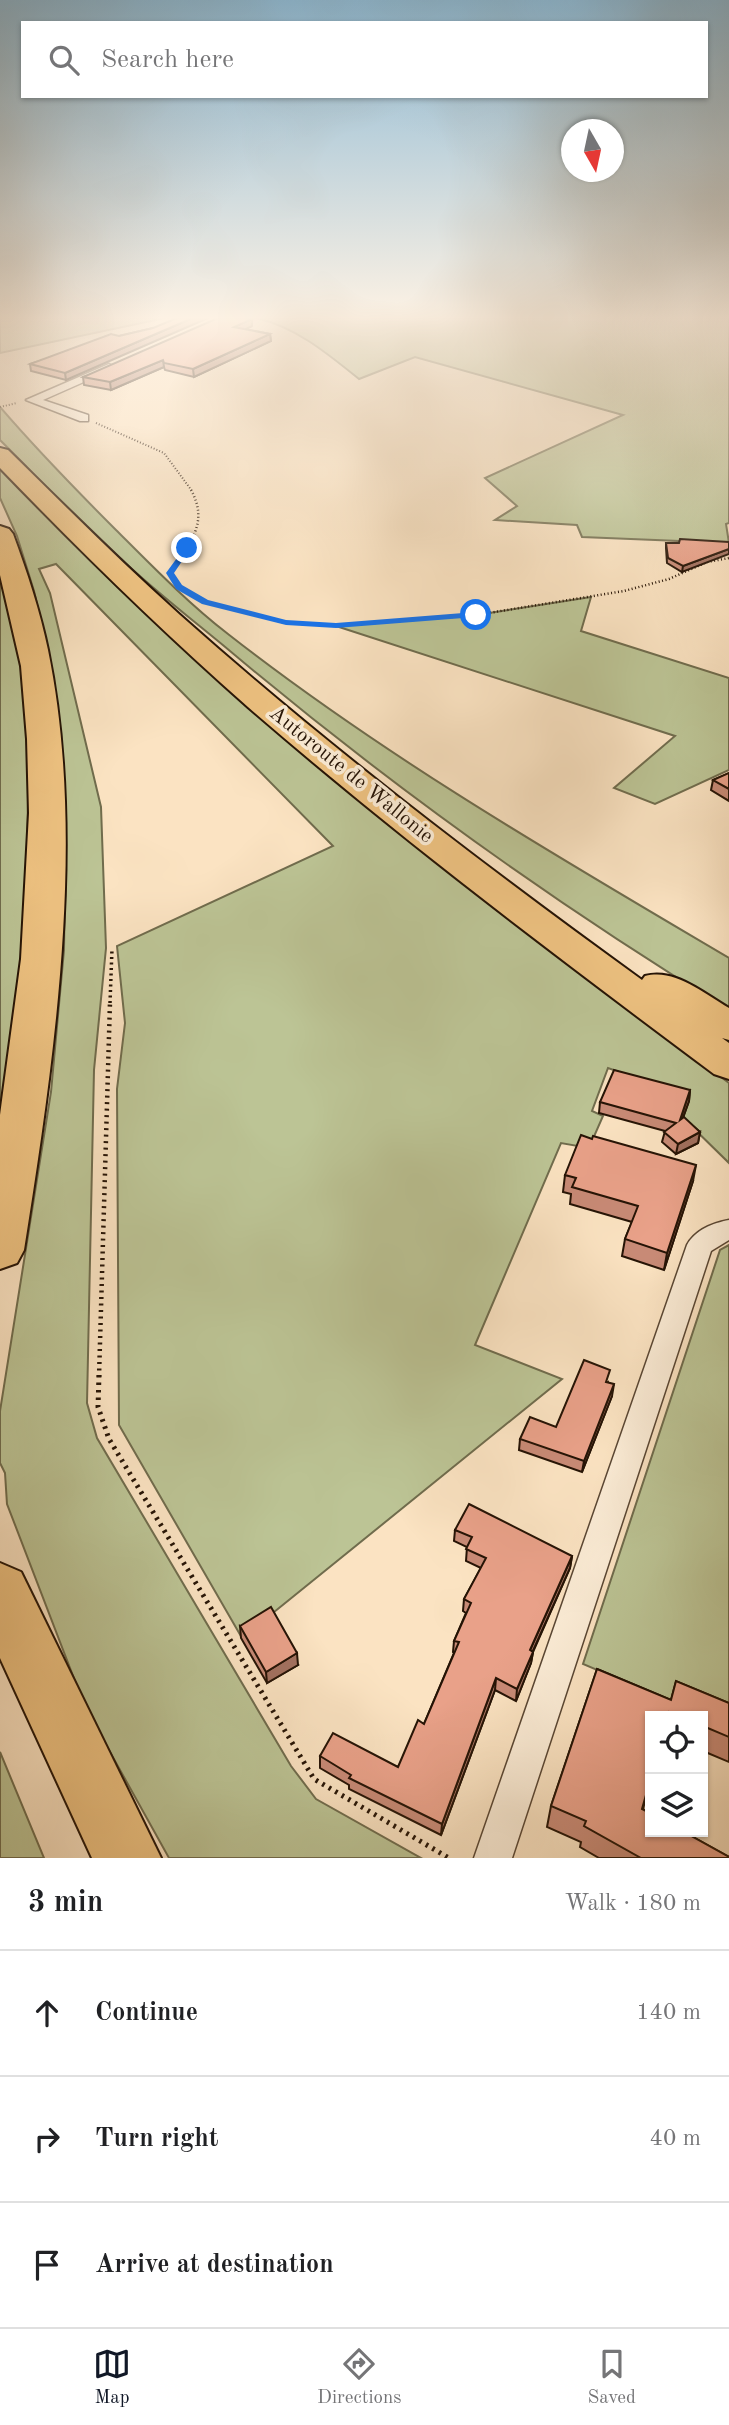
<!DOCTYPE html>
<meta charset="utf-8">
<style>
body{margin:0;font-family:"Old Standard TT",serif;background:#f2f2f2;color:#202124}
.controls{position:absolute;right:21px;bottom:21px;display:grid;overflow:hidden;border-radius:0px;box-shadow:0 2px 5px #0004}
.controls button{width:63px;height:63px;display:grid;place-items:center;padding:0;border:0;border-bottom:2px solid #e0e0e0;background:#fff;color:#202124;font:35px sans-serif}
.compass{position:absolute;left:561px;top:119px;width:63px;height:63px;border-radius:50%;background:#fff;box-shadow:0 2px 5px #0004;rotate:171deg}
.stop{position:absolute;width:21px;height:21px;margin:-16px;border:5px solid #1a73e8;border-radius:50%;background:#fff}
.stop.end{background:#1a73e8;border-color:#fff;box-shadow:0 2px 7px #0008}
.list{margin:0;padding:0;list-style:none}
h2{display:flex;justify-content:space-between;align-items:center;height:91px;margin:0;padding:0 28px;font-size:30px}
h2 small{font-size:23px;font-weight:400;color:#757577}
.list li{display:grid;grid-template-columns:46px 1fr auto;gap:21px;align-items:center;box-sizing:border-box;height:126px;padding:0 28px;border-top:2px solid #e0e0e0}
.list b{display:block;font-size:26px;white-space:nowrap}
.list em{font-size:23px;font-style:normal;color:#757577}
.icon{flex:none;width:38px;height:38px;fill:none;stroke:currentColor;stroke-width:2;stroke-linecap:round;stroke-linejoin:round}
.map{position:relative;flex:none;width:729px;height:1858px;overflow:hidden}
.search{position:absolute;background:#fff;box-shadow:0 2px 5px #0004;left:21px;right:21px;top:21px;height:77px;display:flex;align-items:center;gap:18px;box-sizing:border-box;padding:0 24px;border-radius:0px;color:#757577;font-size:26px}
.sheet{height:469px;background:#fff}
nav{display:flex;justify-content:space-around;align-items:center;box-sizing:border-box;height:98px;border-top:2px solid #e0e0e0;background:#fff;font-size:19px;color:#757577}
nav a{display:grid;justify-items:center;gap:4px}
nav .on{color:#111827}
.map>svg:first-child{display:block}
</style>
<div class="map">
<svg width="729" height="1858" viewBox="0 0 729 1858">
<rect width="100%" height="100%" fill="#fbe3c2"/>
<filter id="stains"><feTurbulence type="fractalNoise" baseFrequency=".00286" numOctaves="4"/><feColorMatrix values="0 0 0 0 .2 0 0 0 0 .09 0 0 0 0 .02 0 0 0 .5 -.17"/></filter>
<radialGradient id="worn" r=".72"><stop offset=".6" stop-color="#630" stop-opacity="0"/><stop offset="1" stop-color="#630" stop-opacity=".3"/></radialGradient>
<g fill="#bcc495" stroke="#706c4d" stroke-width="2">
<polygon points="0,318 165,318 0,353"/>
<path d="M256 318H729V523L726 524 729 543 582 537 577 525 495 520 517 506 485 478 623 415 415 357 359 379C328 354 296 327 256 318Z"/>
<path d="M0 407C37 450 76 490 116 530 152 566 188 603 228 634 385 757 558 857 729 958V1010C554 903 387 783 230 651 194 621 156 592 121 559 79 521 40 480 0 440Z"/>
<polygon points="0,465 87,556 195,656 687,1052 729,1083 729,1163 681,1116 689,1096 608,1068 592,1111 603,1116 589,1148 561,1143 475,1345 562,1379 242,1638 119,1425 117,1089 125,1023 117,946 333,846 56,564 39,569 50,593 101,807 106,948 94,1070 87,1403 97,1438 291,1766 316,1799 421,1858 169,1858 85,1707 7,1504 5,1473 0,1463 0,1411 51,1092 64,950 66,818 51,665 34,591 17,536 0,498"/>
<polygon points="0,561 25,676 29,757 25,936 0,1117"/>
<polygon points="591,597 581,631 729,678 729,770 655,804 614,788 675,736 336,626 476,615"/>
<polygon points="729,1245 729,1726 583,1664 720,1250"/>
<polygon points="0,1752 44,1858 0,1858"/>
</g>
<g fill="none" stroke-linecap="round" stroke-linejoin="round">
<g stroke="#5a4734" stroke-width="3">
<g id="minor">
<polygon points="109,364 115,367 113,369 43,400 88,415 88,421 80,421 26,400"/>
<path d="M729 1220V1240L711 1251 512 1858H474L687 1245C695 1230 713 1223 729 1220Z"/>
</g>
</g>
<g stroke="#251305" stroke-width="4">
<g id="motorway">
<path d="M0 448 8 450C65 506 121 562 180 615 327 746 483 865 642 980L645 976C675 968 703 993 729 1008V1040L722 1038 729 1043V1079L714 1074C556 956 398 837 248 707 162 631 80 551 0 468Z"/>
<path d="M0 526 9 529 13 534C27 572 40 611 48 650 87 840 54 1061 24 1250L17 1263 0 1269V1115L21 959 29 813 27 739 21 666 0 575Z"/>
<polygon points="0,1563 21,1572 161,1858 92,1858 0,1658"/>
</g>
</g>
<g stroke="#251305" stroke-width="2" stroke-dasharray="1 2" stroke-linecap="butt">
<polyline points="0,407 17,403"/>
<polyline points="96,423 164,453 192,491"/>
</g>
<path stroke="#251305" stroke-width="2.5" stroke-dasharray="1 2.5" stroke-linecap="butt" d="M191 490C210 524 188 545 170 573L179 587 205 602 286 623 336 626 476 615 624 591 669 579 707 562 729 558"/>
<polyline stroke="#251305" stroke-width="3.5" stroke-dasharray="2 3.5" stroke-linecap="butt" points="110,1003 112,949"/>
<polyline stroke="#251305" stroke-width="4.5" stroke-dasharray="2 4.5" stroke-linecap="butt" points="99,1377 110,1002"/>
<polyline stroke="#251305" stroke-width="5" stroke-dasharray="2.5 5" stroke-linecap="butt" points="99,1375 98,1407 109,1439 314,1779 449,1858"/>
<use href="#minor" fill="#fcedd7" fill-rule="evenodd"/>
<use href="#motorway" fill="#eec281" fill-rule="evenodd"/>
</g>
<g fill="#c88a76" stroke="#251305" stroke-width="2">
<polygon points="252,326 245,329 270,334 271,341 194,377 165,370 164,367 111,390 84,385 83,377"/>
<polygon points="153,328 66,380 31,371 30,364 119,336"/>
<polygon points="729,542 682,572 667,563 666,548 666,543"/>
<polygon points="729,773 729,801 711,790 713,780"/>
<polygon points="690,1090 689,1101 683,1118 700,1132 698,1143 676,1154 662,1142 665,1131 599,1113 600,1102"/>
<polygon points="565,1175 693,1181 664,1270 622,1256 625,1239 632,1222 570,1204 571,1194 563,1192"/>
<polygon points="608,1382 612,1396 582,1472 519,1450 520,1439 556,1427"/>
<polygon points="455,1530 572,1556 570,1568 533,1652 531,1663 516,1701 495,1690 441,1835 349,1789 349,1785 320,1768 320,1756 398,1767 424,1724 454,1653 453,1652 454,1641 466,1613 463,1611 464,1599 481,1568 466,1561 467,1547 454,1541"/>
<polygon points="240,1626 298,1665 267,1683 241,1638"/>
<polygon points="597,1669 671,1700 676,1681 729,1703 729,1762 703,1751 703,1716 650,1716 650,1782 643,1809 650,1813 650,1832 684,1832 729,1857 729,1858 599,1858 580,1847 581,1842 547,1827 551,1806"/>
</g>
<g fill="#a37160" stroke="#251305" stroke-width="2">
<polygon points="193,318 208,318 66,380 65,373"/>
<polygon points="252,319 252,326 234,335 234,327"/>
<polygon points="270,334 271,341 194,377 193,369"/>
<polygon points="163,360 164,367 111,390 110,382"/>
<polygon points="729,549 729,554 682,572 683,566"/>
<polygon points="690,1090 689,1101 678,1131 680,1120"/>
<polygon points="700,1132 698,1143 676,1154 678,1144"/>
<polygon points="696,1165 693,1181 664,1270 667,1253"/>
<polygon points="614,1384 612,1396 582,1472 584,1461"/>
<polygon points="572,1556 570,1568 528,1662 530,1650"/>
<polygon points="533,1652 531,1663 516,1701 517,1689"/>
<polygon points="297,1653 298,1665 267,1683 266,1672"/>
<polygon points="496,1678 495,1690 441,1835 442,1824"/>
</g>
<g fill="#e9a189" stroke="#251305" stroke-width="2">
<polygon points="177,318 193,318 65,373 30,364 111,334 119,336 153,328"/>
<polygon points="218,318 245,318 252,319 234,327 270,334 193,369 164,363 163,360 110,382 83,377"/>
<polygon points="680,539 729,542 729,549 683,566 668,558 666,543 679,543"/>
<polygon points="729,773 729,789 713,780"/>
<polygon points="614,1070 690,1090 680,1120 684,1117 700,1132 678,1144 664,1132 676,1123 600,1102"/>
<polygon points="581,1135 592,1139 593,1136 696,1165 667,1253 625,1239 638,1206 572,1187 576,1178 565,1175"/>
<polygon points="584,1360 610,1370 606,1382 614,1384 584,1461 520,1439 530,1417 556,1427"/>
<polygon points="469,1504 572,1556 530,1650 533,1652 517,1689 496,1678 442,1824 349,1778 351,1775 320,1756 333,1733 398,1767 418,1720 424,1724 459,1642 454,1641 471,1603 464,1599 486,1558 466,1549 472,1537 455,1530"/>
<polygon points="271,1607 297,1653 266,1672 240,1626"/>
<polygon points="597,1669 671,1700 676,1681 729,1703 729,1737 703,1726 703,1716 679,1716 669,1712 668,1716 650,1716 650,1781 642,1809 650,1813 650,1832 684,1832 729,1857 729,1858 641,1858 584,1826 586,1821 551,1806"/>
</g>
<linearGradient id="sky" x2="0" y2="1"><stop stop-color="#8bb8d4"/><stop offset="0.55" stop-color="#fdf2e4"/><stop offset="1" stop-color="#fdf2e4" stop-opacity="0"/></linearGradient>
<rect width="729" height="578" fill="url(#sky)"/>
<polygon fill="#1a73e8" points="185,547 191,548 174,573 182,585 208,600 286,620 336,623 476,612 480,615 476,617 336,628 286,625 202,604 176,589 166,573"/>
<g text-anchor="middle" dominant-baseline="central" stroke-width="7" stroke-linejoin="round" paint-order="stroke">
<g font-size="21" fill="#251305" stroke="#fcedd7">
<text transform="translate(351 775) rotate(39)">Autoroute de Wallonie</text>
</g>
</g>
<rect width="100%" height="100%" filter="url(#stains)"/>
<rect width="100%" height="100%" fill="url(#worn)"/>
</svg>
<div class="controls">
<button><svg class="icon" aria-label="locate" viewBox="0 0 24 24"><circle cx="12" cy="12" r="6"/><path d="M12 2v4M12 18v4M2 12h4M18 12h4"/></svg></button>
<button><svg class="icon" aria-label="layers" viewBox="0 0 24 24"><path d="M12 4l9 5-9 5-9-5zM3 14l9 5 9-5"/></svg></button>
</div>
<svg class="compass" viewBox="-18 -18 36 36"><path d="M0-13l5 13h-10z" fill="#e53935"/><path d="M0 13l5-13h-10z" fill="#757577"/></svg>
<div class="stop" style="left:476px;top:615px"></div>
<div class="stop end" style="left:187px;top:548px"></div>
<div class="search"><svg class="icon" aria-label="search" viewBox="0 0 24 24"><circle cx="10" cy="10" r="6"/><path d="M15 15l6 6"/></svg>Search here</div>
</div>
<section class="sheet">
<h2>3 min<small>Walk · 180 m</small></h2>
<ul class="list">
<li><svg class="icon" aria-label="ahead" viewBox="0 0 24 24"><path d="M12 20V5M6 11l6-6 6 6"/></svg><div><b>Continue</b></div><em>140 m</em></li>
<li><svg class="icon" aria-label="right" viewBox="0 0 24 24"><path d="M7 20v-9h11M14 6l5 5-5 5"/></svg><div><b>Turn right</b></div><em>40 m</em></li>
<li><svg class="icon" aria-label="arrive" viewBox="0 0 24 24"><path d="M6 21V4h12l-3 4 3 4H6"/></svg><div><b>Arrive at destination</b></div></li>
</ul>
</section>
<nav>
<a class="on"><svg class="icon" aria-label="map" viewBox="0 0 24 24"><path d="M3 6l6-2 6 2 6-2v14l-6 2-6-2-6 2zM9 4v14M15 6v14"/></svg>Map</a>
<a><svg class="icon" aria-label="directions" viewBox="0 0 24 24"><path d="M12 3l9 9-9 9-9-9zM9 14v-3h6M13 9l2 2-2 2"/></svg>Directions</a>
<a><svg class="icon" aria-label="saved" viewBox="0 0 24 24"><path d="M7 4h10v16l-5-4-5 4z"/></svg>Saved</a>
</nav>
